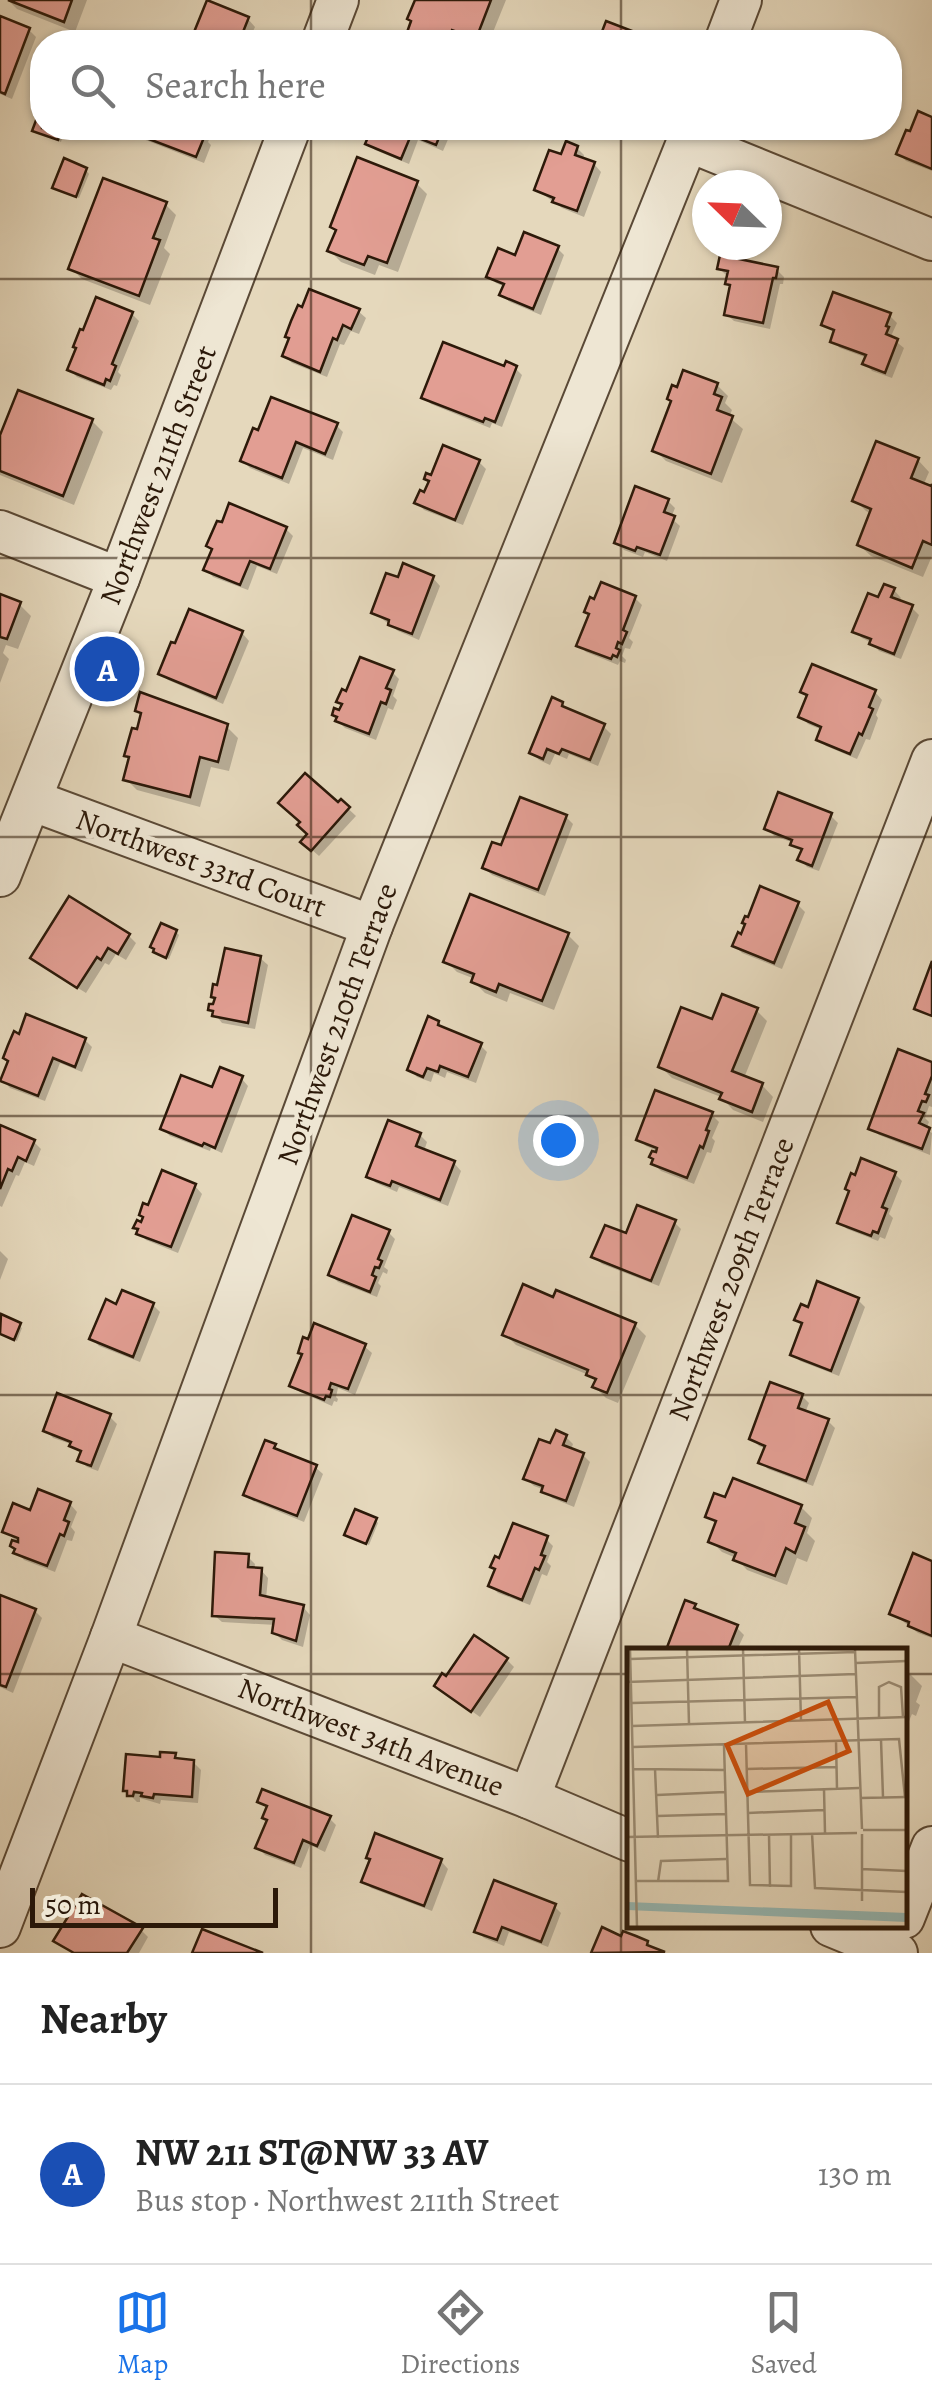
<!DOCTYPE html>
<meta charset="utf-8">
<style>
body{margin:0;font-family:Alegreya,serif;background:#f6f6f6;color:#222}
.compass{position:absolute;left:692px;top:170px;width:90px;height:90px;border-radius:50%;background:#fff;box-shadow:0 2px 8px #0004;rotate:293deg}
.scale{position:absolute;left:30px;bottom:25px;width:248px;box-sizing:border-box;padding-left:10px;border:5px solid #2c1909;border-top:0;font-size:28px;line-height:35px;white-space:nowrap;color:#2c1909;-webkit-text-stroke:8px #eee6d3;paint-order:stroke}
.you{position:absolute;left:558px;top:1140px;width:35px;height:35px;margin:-25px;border:8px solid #fff;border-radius:50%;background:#1a73e8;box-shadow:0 0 0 15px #1a73e833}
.badge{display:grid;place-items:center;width:65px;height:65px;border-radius:50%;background:#1a73e8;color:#fff;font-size:32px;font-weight:700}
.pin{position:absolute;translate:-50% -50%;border:5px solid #fff;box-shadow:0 2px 10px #0006}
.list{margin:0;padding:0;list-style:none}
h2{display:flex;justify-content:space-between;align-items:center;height:130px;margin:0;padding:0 40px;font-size:42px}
h2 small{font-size:32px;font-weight:400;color:#767676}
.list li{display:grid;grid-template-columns:65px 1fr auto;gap:30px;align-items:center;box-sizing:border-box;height:180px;padding:0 40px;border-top:2px solid #e0e0e0}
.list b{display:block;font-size:38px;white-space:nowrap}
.list p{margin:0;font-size:32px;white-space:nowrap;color:#767676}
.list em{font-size:32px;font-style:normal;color:#767676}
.icon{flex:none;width:55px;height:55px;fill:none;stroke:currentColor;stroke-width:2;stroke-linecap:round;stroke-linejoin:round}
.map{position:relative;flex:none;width:932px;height:1953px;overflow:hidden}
.search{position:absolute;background:#fff;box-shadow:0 2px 8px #0004;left:30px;right:30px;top:30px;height:110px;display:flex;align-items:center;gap:25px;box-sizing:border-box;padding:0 35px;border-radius:40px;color:#767676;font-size:38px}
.sheet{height:310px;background:#fff}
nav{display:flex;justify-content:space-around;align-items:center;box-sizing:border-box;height:140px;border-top:2px solid #e0e0e0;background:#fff;font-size:28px;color:#767676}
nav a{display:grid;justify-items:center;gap:5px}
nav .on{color:#1a73e8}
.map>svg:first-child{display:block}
</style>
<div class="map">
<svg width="932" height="1953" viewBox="0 0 932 1953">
<rect width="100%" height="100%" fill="#e5d8bc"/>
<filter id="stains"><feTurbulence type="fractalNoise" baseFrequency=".002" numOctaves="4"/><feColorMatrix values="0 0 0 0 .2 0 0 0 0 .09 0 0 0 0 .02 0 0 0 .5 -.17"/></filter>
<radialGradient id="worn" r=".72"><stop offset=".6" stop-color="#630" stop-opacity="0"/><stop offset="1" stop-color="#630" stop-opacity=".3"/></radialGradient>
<g fill="#0003">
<polygon points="8,0 87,0 75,32 17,9"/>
<polygon points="418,0 506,0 489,42 472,42 464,39 462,42 412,42 408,38"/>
<polygon points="0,19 29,30 36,37 12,99 0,94"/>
<polygon points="248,19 255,27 248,42 192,42"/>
<polygon points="40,118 42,119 42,128 65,129 61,142 35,130"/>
<polygon points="932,120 932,171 906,161 899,154"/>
<polygon points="137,128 214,128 208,142 211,145 204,163 143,139 136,132"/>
<polygon points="374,128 450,128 452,130 443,151 418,140 409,164 375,150 368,143"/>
<polygon points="823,128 856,128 848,139 833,129 830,133"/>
<polygon points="577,148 584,155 583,160 594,164 601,172 584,217 562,208 537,190 562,158"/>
<polygon points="86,170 89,174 79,198 55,188"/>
<polygon points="416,183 427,194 398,272 379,265 375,275 341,262 330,251"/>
<polygon points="165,204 176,215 164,248 170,254 150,305 82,279 71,268"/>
<polygon points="557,248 564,255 541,315 510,302 502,295 505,287 496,283 489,276 517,258"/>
<polygon points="720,269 777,270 784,277 783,284 780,284 770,329 734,321 726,314 732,287 727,276"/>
<polygon points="358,311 366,318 359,334 351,331 344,345 340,344 327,377 292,363 285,356"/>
<polygon points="132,314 139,321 118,372 121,375 117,386 114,385 111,390 77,377 70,370"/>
<polygon points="890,316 897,323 892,334 894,340 904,348 892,378 872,371 865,363 867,358 840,348 833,341 836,333 824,324"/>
<polygon points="515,368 522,375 502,427 492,423 490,428 431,404 424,397"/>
<polygon points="717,385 728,396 725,403 732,410 729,417 743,429 722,483 666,461 655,450"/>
<polygon points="92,421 103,432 74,505 0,475 0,442"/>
<polygon points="336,425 343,432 333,460 303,448 289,484 250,468 243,461"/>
<polygon points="918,460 929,472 923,486 932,489 932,556 923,577 871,556 859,545 872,514 866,511 855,500"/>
<polygon points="479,462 486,469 463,525 424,510 417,502 426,495 431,483 427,479"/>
<polygon points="668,501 675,508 671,518 680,526 667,561 645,552 643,557 624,550 617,543"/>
<polygon points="286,529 293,536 277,574 257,566 248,590 213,577 206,569"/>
<polygon points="404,567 433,578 440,586 419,640 398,631 373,612 399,581"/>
<polygon points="894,590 901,598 899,602 912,608 919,615 901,659 879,651 872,643 862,638 854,631 880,600"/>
<polygon points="0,597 20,605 31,616 18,649 6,645 3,653 9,659 0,683"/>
<polygon points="635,598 642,605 629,638 633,642 630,649 625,648 622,656 626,660 625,663 620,661 618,665 586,652 579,645"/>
<polygon points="242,633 249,641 223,704 168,680 161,673"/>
<polygon points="392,672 399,679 393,696 397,700 393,710 388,708 376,740 345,728 338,721 340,713"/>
<polygon points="803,692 875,692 882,700 876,715 878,718 870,740 866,739 857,759 826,746 819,739 822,730 808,724 801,716 809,697"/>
<polygon points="562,704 570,713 603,726 611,734 598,766 569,754 567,759 555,754 550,765 539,760 532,752"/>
<polygon points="137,710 227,727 238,738 229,771 211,767 200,807 137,790 126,779 131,759 127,755 139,732 143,716"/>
<polygon points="341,802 356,816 319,856 303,842"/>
<polygon points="831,816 838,823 819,871 807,867 800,859 803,853 794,843 774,836 767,828"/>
<polygon points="566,817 573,824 545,896 492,875 484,868 502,848"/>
<polygon points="797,904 805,912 782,969 742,953 735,946"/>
<polygon points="176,932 179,935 169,959 159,955 156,952"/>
<polygon points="568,935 579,946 554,1010 510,993 507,1002 485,993 474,982 475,979 457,972 446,961"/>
<polygon points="129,936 136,943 126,960 116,954 109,965 105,963 86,993 41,965 34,958"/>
<polygon points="260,958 268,965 255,1029 222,1023 211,1009"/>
<polygon points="756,1010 767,1021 744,1078 762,1085 773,1097 763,1122 733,1110 721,1097 672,1078 661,1067 713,1022"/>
<polygon points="438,1023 446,1031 480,1045 487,1052 476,1083 447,1072 445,1078 434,1073 431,1082 417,1077 410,1069"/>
<polygon points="85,1040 92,1047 82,1072 60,1063 45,1101 10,1088 3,1080"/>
<polygon points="932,1064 932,1107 929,1106 925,1118 929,1122 926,1129 932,1133 930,1155 879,1135 871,1128"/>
<polygon points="241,1078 248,1086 222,1153 211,1148 210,1151 170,1136 163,1129"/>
<polygon points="711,1114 719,1122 712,1138 715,1141 711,1153 707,1152 694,1184 661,1171 654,1164 655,1160 652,1157 655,1150 646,1146 639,1139"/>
<polygon points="0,1128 34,1142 41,1149 34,1166 25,1162 19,1176 16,1175 2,1207 0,1206"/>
<polygon points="420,1135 427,1142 424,1151 454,1163 461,1171 448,1206 399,1187 397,1192 376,1183 369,1176"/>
<polygon points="895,1174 902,1181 889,1214 893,1218 885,1239 880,1237 878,1241 847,1229 840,1222"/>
<polygon points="195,1186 202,1194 178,1253 146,1240 139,1233 149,1208"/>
<polygon points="674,1222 681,1229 659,1286 602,1264 594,1257 628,1236"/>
<polygon points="388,1232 395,1239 384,1267 388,1270 387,1274 383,1272 378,1283 381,1286 377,1297 338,1282 331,1275"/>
<polygon points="0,1251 8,1259 0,1280"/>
<polygon points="858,1300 865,1307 839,1376 800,1361 793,1354 803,1326 797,1320 809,1310"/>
<polygon points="153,1305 160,1312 140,1362 99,1346 92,1339"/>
<polygon points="2,1317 22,1328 17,1341 0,1334"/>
<polygon points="635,1325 646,1336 618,1403 606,1398 595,1387 597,1383 591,1376 516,1345 505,1334"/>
<polygon points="364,1346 372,1353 355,1395 338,1388 336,1397 338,1399 337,1402 334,1401 332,1406 300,1392 292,1385"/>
<polygon points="802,1396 809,1403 805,1413 828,1421 835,1428 813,1486 768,1469 761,1462 766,1449 759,1446 751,1438"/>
<polygon points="110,1417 117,1424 98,1471 87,1467 80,1460 82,1454 71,1444 53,1438 46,1430"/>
<polygon points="566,1437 573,1444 571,1450 583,1455 590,1462 574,1507 552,1498 545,1490 534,1486 526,1479 552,1446"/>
<polygon points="274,1446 282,1454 315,1467 323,1474 304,1522 253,1501 246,1494"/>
<polygon points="70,1504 77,1512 71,1527 75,1532 72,1541 67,1540 55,1572 24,1560 12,1546 15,1540 5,1531 31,1513"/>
<polygon points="801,1507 812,1518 807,1533 815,1541 807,1562 797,1558 787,1585 747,1570 736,1558 722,1552 711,1541 717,1525 708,1516"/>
<polygon points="375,1520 378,1523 369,1545 350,1537"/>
<polygon points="546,1539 553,1546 547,1562 551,1566 547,1576 542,1574 530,1605 498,1593 491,1586 501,1561"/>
<polygon points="247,1556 255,1564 254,1570 261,1570 268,1578 266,1599 303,1607 310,1615 303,1647 282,1640 274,1632 276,1625 222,1622 214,1615"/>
<polygon points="932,1564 932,1638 918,1633 892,1613"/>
<polygon points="0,1597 35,1611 42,1618 13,1693 0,1687"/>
<polygon points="687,1603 695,1606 703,1614 736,1627 744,1635 737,1650 668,1650"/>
<polygon points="507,1660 514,1667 480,1717 437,1686"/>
<polygon points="904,1673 911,1675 922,1686 916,1702 920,1705 916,1716 912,1714 904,1733"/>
<polygon points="175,1756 180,1761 193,1762 201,1770 198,1803 161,1800 160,1804 140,1798 140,1802 137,1802 125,1790"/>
<polygon points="260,1801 329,1818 336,1825 325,1852 310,1845 301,1868 265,1855 258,1847 269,1821 268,1810"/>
<polygon points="441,1861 448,1869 432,1911 371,1888 364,1881"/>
<polygon points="554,1906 561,1913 548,1947 509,1932 504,1946 484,1938 477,1931"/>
<polygon points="141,1930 148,1937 139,1953 73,1953 56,1940"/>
</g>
<g fill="#e29e93" stroke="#2c1909" stroke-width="2.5">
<polygon points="8,0 72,0 64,22"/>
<polygon points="207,0 249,17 239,42 190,42"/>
<polygon points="415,0 491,0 476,39 452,30 447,42 415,42 405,38 411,21 407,19"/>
<polygon points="0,16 30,28 5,94 0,92"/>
<polygon points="606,21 645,36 642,42 598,42"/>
<polygon points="918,111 932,117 932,169 896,154 906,130 910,131"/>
<polygon points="38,115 42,116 42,128 62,128 58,140 32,131"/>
<polygon points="135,128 205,128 202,134 205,135 196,157 133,133"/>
<polygon points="372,128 443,128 436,145 411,135 401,159 365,144"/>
<polygon points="566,141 578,146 575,155 595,162 577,211 552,202 554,198 534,190 549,150 561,154"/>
<polygon points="357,157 418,181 387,263 368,256 364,265 327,251 336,230 330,227"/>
<polygon points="64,158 87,168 76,197 52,188"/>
<polygon points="103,178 167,202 153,238 160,240 139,296 68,269"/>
<polygon points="524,232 559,246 533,309 499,295 504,284 486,277 498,248 515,255"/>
<polygon points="720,255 778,267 776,278 773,278 763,323 724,315 730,285 725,284 728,271 717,269"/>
<polygon points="309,289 360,309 351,329 343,325 337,340 333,338 320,372 282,356 289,338 285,337 291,321 298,305 302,307"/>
<polygon points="833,292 891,313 886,326 889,327 886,334 898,339 885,373 862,364 866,355 830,342 834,330 821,325"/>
<polygon points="96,297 133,312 112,364 116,366 110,381 106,379 104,385 67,370 76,348 73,347 80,329 83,330"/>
<polygon points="443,342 504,366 506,361 517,366 495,422 485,418 483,422 421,398"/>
<polygon points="683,370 718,383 714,394 722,397 717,410 733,416 711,474 652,451 671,401 667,399 672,385 677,387"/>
<polygon points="18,390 93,419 63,496 0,471 0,435"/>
<polygon points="271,397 338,423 325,454 296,442 282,478 240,461 253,428 258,430"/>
<polygon points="876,441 919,458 911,478 931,486 932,484 932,545 923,541 912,568 857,545 871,509 852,501"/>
<polygon points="443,445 480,460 455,520 414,503 420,490 424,492 429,481 424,479 426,473 431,475"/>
<polygon points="635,486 669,499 664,512 675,516 660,555 637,547 635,551 614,543"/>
<polygon points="229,503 287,527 270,569 250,561 240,585 203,570 212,549 206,546 217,521 222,522"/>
<polygon points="403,563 434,576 412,634 388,625 389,620 371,613 386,573 398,577"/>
<polygon points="601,582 636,596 623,630 627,632 622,644 618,642 616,648 620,650 617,657 613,655 611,659 576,646 589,614 584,612 590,597 594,599"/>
<polygon points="884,584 895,588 891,597 913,605 894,654 869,644 871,639 852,632 868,593 878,597"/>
<polygon points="0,594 21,602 7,639 0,637"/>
<polygon points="189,609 243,631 216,698 158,674 171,642 175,643"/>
<polygon points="360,657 394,670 386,688 391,690 386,704 381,702 369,734 335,721 337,717 332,715 334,708 339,710 342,704 336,702 342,689 346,691"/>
<polygon points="812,664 876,690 869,707 873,709 862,735 859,733 850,754 816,740 821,727 798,717 807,695 800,692"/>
<polygon points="140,692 228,724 218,762 200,757 190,797 123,780 129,757 124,756 132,728 137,729 141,713 135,711"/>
<polygon points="552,697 563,702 562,706 605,724 590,760 562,749 559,754 547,749 543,759 529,753"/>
<polygon points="305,773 338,802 341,799 350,807 311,851 300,842 307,834 297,825 300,822 278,803"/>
<polygon points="778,792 832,813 812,866 797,860 802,849 790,845 792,840 764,829"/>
<polygon points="520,797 567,815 538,890 482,868 492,842 501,845"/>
<polygon points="760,886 799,902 774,963 732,946 738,932 741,934 745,924 742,923 745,916 748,917"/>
<polygon points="470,894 569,933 542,1001 499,984 496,992 471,982 474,974 443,962"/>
<polygon points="69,896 130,934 118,954 108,948 101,960 97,957 77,988 30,958"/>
<polygon points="161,923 177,930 166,958 153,952 154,949 150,947"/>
<polygon points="225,948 261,956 248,1023 212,1016 213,1011 208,1010 209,1004 213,1004 215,998 211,997 213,984 217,985"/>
<polygon points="932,961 932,1016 914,1009"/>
<polygon points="722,994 758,1008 732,1071 763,1083 752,1112 719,1099 722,1093 658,1067 681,1007 712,1019"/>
<polygon points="26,1014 86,1038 75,1067 53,1058 38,1096 0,1081 8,1061 3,1058 8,1045 14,1031 19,1034"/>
<polygon points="428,1016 439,1021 438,1025 482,1043 468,1077 440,1066 438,1072 427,1068 423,1077 407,1070"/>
<polygon points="898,1049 932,1062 932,1076 925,1094 929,1095 926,1102 922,1101 918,1111 924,1113 919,1123 930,1128 922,1149 868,1129"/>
<polygon points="220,1067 243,1076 215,1148 204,1143 202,1146 160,1129 181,1075 212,1087"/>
<polygon points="655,1090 713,1112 706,1130 709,1131 703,1148 700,1146 687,1178 651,1164 653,1159 649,1157 652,1151 656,1152 657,1148 636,1140"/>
<polygon points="388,1120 421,1133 416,1146 455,1161 440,1200 392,1181 390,1186 366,1177"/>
<polygon points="0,1125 35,1140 26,1161 18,1157 12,1171 8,1169 0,1189"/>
<polygon points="861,1158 896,1172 882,1207 887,1209 878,1233 873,1231 871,1236 837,1223 849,1191 845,1189 851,1173 855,1175"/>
<polygon points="162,1170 196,1184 171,1247 136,1234 138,1229 133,1228 137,1220 141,1222 143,1217 139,1215 143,1203 148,1205"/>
<polygon points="637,1205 676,1220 651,1281 591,1257 605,1225 626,1233"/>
<polygon points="352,1215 390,1230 378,1259 382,1261 379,1268 375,1267 372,1275 376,1277 370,1292 328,1275"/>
<polygon points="817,1281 859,1298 831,1371 790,1355 802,1323 794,1320 801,1304 808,1307"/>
<polygon points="523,1284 553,1297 556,1290 636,1323 607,1393 592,1387 596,1379 586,1375 588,1370 502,1335"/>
<polygon points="122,1290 154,1303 133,1357 89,1339 106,1299 116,1304"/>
<polygon points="1,1314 21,1323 14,1340 0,1334"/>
<polygon points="314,1323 366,1344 348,1389 331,1383 329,1389 332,1390 330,1397 326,1396 324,1400 289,1386 302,1354 298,1353 303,1337 308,1339"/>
<polygon points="770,1382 803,1394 798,1408 829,1419 806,1481 758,1463 765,1446 749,1439"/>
<polygon points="57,1393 111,1414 91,1466 77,1461 81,1451 69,1446 71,1442 43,1431"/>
<polygon points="556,1430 567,1435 563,1445 584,1453 566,1501 541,1492 543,1486 523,1479 539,1439 550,1443"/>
<polygon points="265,1440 276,1444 274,1448 317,1465 297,1516 243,1495"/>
<polygon points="733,1478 802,1505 795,1523 805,1527 795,1553 786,1548 775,1576 733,1560 736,1553 708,1542 716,1521 705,1517 714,1493 725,1497"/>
<polygon points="38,1489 71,1502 64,1520 69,1522 64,1536 60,1534 47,1566 13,1553 15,1549 10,1546 12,1540 18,1542 18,1538 2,1532 13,1503 30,1510"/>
<polygon points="355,1509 377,1518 366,1544 344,1535"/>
<polygon points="513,1523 548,1536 541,1555 545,1556 539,1570 535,1568 522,1600 488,1586 495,1569 490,1567 495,1556 499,1558"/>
<polygon points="215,1552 249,1554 248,1567 262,1568 260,1595 304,1605 296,1641 272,1633 274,1619 212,1616"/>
<polygon points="913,1553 932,1561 932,1636 908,1626 909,1622 889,1614"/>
<polygon points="0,1595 36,1609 6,1687 0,1685"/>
<polygon points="685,1600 696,1604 694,1608 738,1625 728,1650 666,1650"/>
<polygon points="474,1635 508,1658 471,1712 434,1686 442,1673 446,1676"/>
<polygon points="160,1752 176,1753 175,1758 194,1760 192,1797 154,1794 153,1798 141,1796 142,1793 134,1792 133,1796 127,1796 127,1791 123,1791 126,1754 160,1757"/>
<polygon points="262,1789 331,1816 317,1846 303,1840 294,1863 255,1848 267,1820 262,1818 267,1806 257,1802"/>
<polygon points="375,1833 442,1859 424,1906 361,1882 370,1859 366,1858"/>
<polygon points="494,1880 556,1904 541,1942 502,1927 497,1940 474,1932"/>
<polygon points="82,1894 143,1928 127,1953 74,1953 53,1941"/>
<polygon points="602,1927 621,1936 623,1931 636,1936 648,1941 647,1945 665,1952 591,1953"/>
<polygon points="202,1929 263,1953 192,1953"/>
</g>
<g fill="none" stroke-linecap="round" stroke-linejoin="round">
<g stroke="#5a4936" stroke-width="44">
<g id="street">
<polyline points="322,42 338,0"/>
<polyline points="725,42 741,0"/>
<polyline points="688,141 932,240"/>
<polyline points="0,531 119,578"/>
<polyline points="31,800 372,926"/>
<polyline points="0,876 119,578 290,128"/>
<polyline points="111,1637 529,1798 630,1841"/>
<polyline points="529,1798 932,760"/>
<polyline points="904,1918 932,1847"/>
<polyline points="831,1926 897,1953"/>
<polyline points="0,1927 111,1637 372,926 693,128"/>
</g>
</g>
<use href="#street" stroke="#eee6d3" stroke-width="40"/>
</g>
<path fill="none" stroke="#2c1909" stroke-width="2.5" stroke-opacity="0.55" d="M311 0V42M621 0V42M311 128V1953M621 128V1953M0 279H932M0 558H932M0 837H932M0 1116H932M0 1395H932M0 1674H630M904 1674H932"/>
<g text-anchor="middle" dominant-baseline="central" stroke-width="9" stroke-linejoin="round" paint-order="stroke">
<g font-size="30" fill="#2c1909" stroke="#eee6d3">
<text transform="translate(158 475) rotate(-69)">Northwest 211th Street</text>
<text transform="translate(201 863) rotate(20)">Northwest 33rd Court</text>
<text transform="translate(337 1024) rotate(-70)">Northwest 210th Terrace</text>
<text transform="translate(731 1279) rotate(-69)">Northwest 209th Terrace</text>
<text transform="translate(371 1737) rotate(21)">Northwest 34th Avenue</text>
</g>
</g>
<g transform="translate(627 1648)">
<rect width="280" height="280" fill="#e5d8bc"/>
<path d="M0 254 280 265V274L0 262Z" fill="#96b9b5"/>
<path fill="none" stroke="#9b8c74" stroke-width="2.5" d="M3 1 10 279M60 1 62 76M116 1 118 75M172 1 174 73M228 1 235 181M3 11 228 4M229 15 280 13M0 34 229 26M5 55 230 49M252 70V39L262 34 274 39 276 69M5 78 280 69M254 92 256 149M209 93 210 141M119 96 123 237 164 238V186M6 99 272 91 278 149M7 121 98 122M28 121 31 190M120 121 210 119M197 141 198 185M120 144 232 140M30 147 98 144M233 150 280 149M121 165 197 162M30 168 99 166M236 182H280V166M185 185 188 240 280 244M142 187 143 239M0 189 230 185M234 221 280 223M9 233H101L97 97M31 234 34 213 99 211M235 253V186"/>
<path fill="#cc4f0c" fill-opacity="0.15" stroke="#cc4f0c" stroke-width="5" d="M201 54 222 103 121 146 100 97Z"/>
<rect width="280" height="280" fill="none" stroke="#2c1909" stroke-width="5"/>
</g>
<rect width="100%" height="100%" filter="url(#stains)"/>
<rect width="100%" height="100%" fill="url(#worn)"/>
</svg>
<svg class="compass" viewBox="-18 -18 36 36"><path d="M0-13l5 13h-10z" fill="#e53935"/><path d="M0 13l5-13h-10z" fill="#767676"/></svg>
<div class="scale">50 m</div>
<div class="you"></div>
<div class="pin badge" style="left:107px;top:669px;background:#1a4fb4">A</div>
<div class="search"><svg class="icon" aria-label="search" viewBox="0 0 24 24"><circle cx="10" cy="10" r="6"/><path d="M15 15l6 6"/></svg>Search here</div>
</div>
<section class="sheet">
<h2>Nearby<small></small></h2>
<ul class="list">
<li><span class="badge" style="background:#1a4fb4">A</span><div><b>NW 211 ST@NW 33 AV</b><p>Bus stop · Northwest 211th Street</p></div><em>130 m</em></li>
</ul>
</section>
<nav>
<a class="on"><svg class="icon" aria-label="map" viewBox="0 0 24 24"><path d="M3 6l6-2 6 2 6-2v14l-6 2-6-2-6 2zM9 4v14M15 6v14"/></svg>Map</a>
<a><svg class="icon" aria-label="directions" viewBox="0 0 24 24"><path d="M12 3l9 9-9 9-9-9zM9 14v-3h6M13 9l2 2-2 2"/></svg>Directions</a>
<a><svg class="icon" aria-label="saved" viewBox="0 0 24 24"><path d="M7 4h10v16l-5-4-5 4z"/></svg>Saved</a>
</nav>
